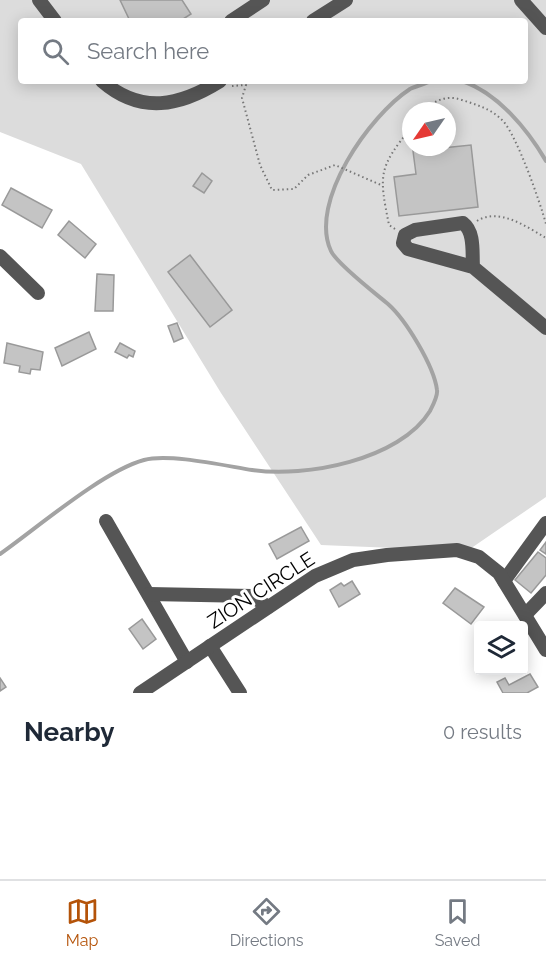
<!DOCTYPE html>
<style>
body{margin:0;font-family:Raleway,sans-serif;background:#f2f2f3;color:#1f2937}
.controls{position:absolute;right:18px;bottom:18px;display:grid;overflow:hidden;border-radius:6px;box-shadow:0 3px 15px #0003}
.controls button{width:54px;height:54px;display:grid;place-items:center;padding:0;border:0;border-bottom:2px solid #e0e1e3;background:#fff;color:#1f2937;font:30px sans-serif}
.compass{position:absolute;left:402px;top:102px;width:54px;height:54px;border-radius:50%;background:#fff;box-shadow:0 3px 15px #0003;rotate:236deg}
.list{margin:0;padding:0;list-style:none}
h2{display:flex;justify-content:space-between;align-items:center;height:78px;margin:0;padding:0 24px;font-size:26px}
h2 small{font-size:20px;font-weight:400;color:#747a83}
.icon{flex:none;width:33px;height:33px;fill:none;stroke:currentColor;stroke-width:2;stroke-linecap:round;stroke-linejoin:round}
.map{position:relative;flex:none;width:546px;height:693px;overflow:hidden}
.search{position:absolute;background:#fff;box-shadow:0 3px 15px #0003;left:18px;right:18px;top:18px;height:66px;display:flex;align-items:center;gap:15px;box-sizing:border-box;padding:0 21px;border-radius:6px;color:#747a83;font-size:22px}
.sheet{height:186px;background:#fff}
nav{display:flex;justify-content:space-around;align-items:center;box-sizing:border-box;height:84px;border-top:2px solid #e0e1e3;background:#fff;font-size:16px;color:#747a83}
nav a{display:grid;justify-items:center;gap:3px}
nav .on{color:#b45309}
.map>svg:first-child{display:block}
</style>
<div class="map">
<svg width="546" height="693" viewBox="0 0 546 693">
<rect width="100%" height="100%" fill="#fff"/>
<path fill="#dcdcdc" fill-rule="evenodd" d="M0 0H546V497L467 551 321 545 221 393 81 164 0 132ZM21 21H525V81H21ZM411 111H447V147H411Z"/>
<g fill="none" stroke-linecap="round" stroke-linejoin="round">
<g stroke="#a3a3a3" stroke-width="4">
<path d="M462 81C498 93 528 130 546 161"/>
<path d="M0 554C37 528 103 471 144 460 169 453 226 466 252 470 305 478 400 460 430 411 433 405 438 396 437 390 434 366 406 320 388 304 375 293 337 264 331 251 308 202 370 115 410 89 416 86 425 84 431 81"/>
</g>
</g>
<g fill="#c4c4c4" stroke="#999" stroke-width="1.5">
<polygon points="120,0 182,0 191,14 180,21 130,21"/>
<polygon points="471,145 478,207 399,216 394,177 416,174 413,151"/>
<polygon points="202,173 212,181 204,193 193,186"/>
<polygon points="11,188 52,210 42,228 2,205"/>
<polygon points="69,221 96,244 85,258 58,235"/>
<polygon points="190,255 232,310 210,327 168,272"/>
<polygon points="97,274 114,275 113,311 95,311"/>
<polygon points="177,323 183,338 174,342 168,326"/>
<polygon points="89,332 96,349 62,366 55,348"/>
<polygon points="7,343 43,352 40,370 31,369 30,374 19,372 20,366 4,363"/>
<polygon points="120,343 135,351 133,357 129,355 127,358 115,352"/>
<polygon points="301,527 309,541 277,559 269,544"/>
<polygon points="546,542 546,554 540,550"/>
<polygon points="538,552 546,558 546,575 531,593 515,580"/>
<polygon points="352,581 360,594 339,607 330,590 341,583 344,586"/>
<polygon points="455,588 484,607 471,624 443,603"/>
<polygon points="142,619 156,639 143,649 129,629"/>
<polygon points="530,674 538,687 527,693 503,693 497,682 505,678 509,685"/>
<polygon points="0,678 6,687 0,691"/>
</g>
<g fill="none" stroke-linecap="round" stroke-linejoin="round">
<g stroke="#777" stroke-width="2" stroke-dasharray="1.5 3" stroke-linecap="butt">
<polyline points="232,86 246,85 242,98 260,165 272,190 294,189 308,175 335,165 381,185"/>
<path d="M425 111C435 99 448 95 462 100 477 105 492 109 503 121 517 136 540 202 546 224"/>
<path d="M477 221C499 207 527 227 546 238"/>
<path d="M395 229 389 225C379 175 378 168 411 128"/>
</g>
<g stroke="#555" stroke-width="14">
<polyline points="39,0 55,21"/>
<polyline points="521,0 546,28"/>
<polyline points="231,21 263,0"/>
<polyline points="313,21 346,0"/>
<path d="M102 81C141 115 180 106 220 81"/>
<polyline points="0,256 38,293"/>
<path d="M473 267C472 253 475 232 463 223L415 230 405 235 403 243 408 249 473 267 546 328"/>
<polyline points="106,521 187,662"/>
<polyline points="504,581 546,523"/>
<polyline points="149,594 252,596 268,607"/>
<polyline points="525,615 546,593"/>
<polyline points="210,646 240,693"/>
<polyline points="140,693 315,576 353,560 387,555 457,550 479,557 499,573 546,650"/>
</g>
</g>
<g text-anchor="middle" dominant-baseline="central" stroke-width="6" stroke-linejoin="round" paint-order="stroke">
<g font-size="20" fill="#000" stroke="#fff">
<text transform="translate(261 590) rotate(-33)">ZION CIRCLE</text>
</g>
</g>
</svg>
<div class="controls">
<button><svg class="icon" aria-label="layers" viewBox="0 0 24 24"><path d="M12 4l9 5-9 5-9-5zM3 14l9 5 9-5"/></svg></button>
</div>
<svg class="compass" viewBox="-18 -18 36 36"><path d="M0-13l5 13h-10z" fill="#e53935"/><path d="M0 13l5-13h-10z" fill="#747a83"/></svg>
<div class="search"><svg class="icon" aria-label="search" viewBox="0 0 24 24"><circle cx="10" cy="10" r="6"/><path d="M15 15l6 6"/></svg>Search here</div>
</div>
<section class="sheet">
<h2>Nearby<small>0 results</small></h2>
<ul class="list">
</ul>
</section>
<nav>
<a class="on"><svg class="icon" aria-label="map" viewBox="0 0 24 24"><path d="M3 6l6-2 6 2 6-2v14l-6 2-6-2-6 2zM9 4v14M15 6v14"/></svg>Map</a>
<a><svg class="icon" aria-label="directions" viewBox="0 0 24 24"><path d="M12 3l9 9-9 9-9-9zM9 14v-3h6M13 9l2 2-2 2"/></svg>Directions</a>
<a><svg class="icon" aria-label="saved" viewBox="0 0 24 24"><path d="M7 4h10v16l-5-4-5 4z"/></svg>Saved</a>
</nav>
